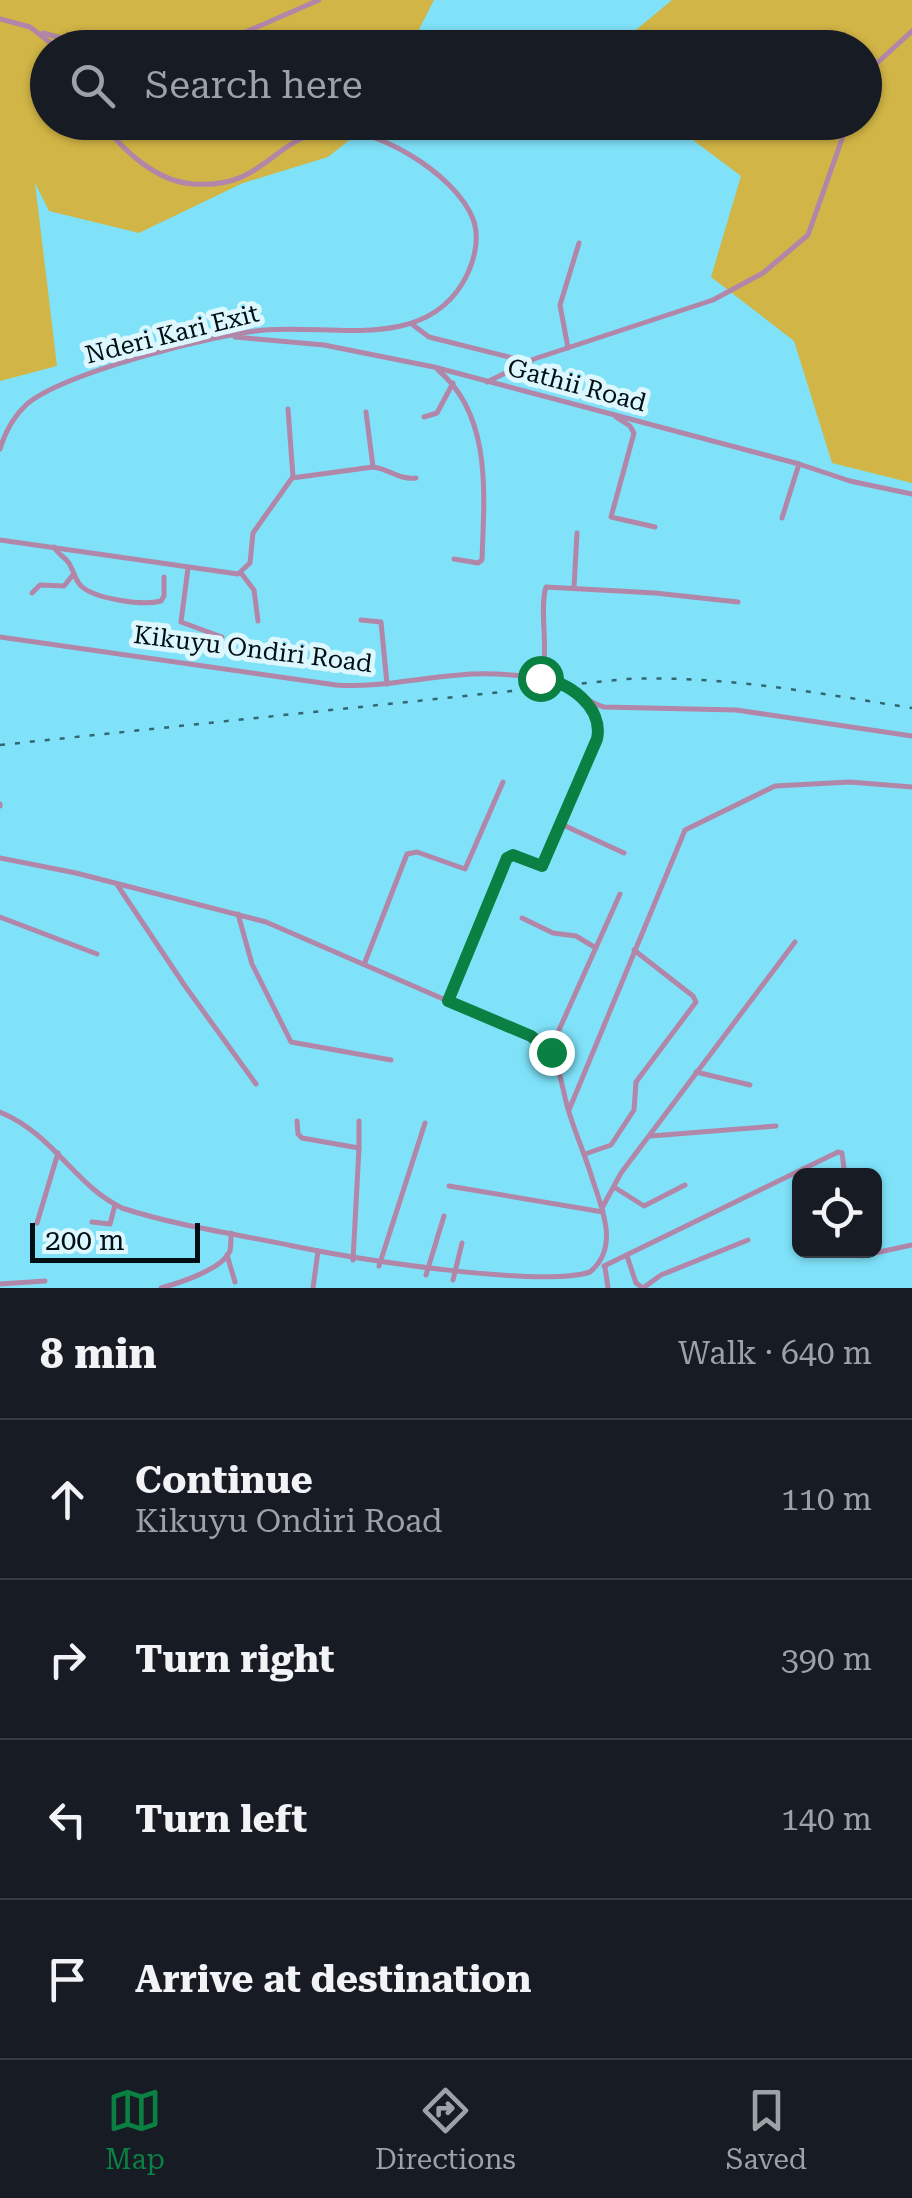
<!DOCTYPE html>
<meta charset="utf-8">
<style>
body{margin:0;font-family:"Roboto Serif",serif;background:#242831;color:#f1f3f6}
.controls{position:absolute;right:30px;bottom:30px;display:grid;overflow:hidden;border-radius:15px;box-shadow:0 2px 8px #0004}
.controls button{width:90px;height:90px;display:grid;place-items:center;padding:0;border:0;border-bottom:2px solid #363941;background:#171b24;color:#f1f3f6;font:50px sans-serif}
.scale{position:absolute;left:30px;bottom:25px;width:170px;box-sizing:border-box;padding-left:10px;border:5px solid #000f13;border-top:0;font-size:28px;line-height:35px;white-space:nowrap;color:#000f13;-webkit-text-stroke:8px #ddf7fe;paint-order:stroke}
.stop{position:absolute;width:30px;height:30px;margin:-22px;border:8px solid #0b8043;border-radius:50%;background:#fff}
.stop.end{background:#0b8043;border-color:#fff;box-shadow:0 2px 10px #0008}
.list{margin:0;padding:0;list-style:none}
h2{display:flex;justify-content:space-between;align-items:center;height:130px;margin:0;padding:0 40px;font-size:42px}
h2 small{font-size:32px;font-weight:400;color:#9ea1a6}
.list li{display:grid;grid-template-columns:65px 1fr auto;gap:30px;align-items:center;box-sizing:border-box;height:160px;padding:0 40px;border-top:2px solid #363941}
.list b{display:block;font-size:38px;white-space:nowrap}
.list p{margin:0;font-size:32px;white-space:nowrap;color:#9ea1a6}
.list em{font-size:32px;font-style:normal;color:#9ea1a6}
.icon{flex:none;width:55px;height:55px;fill:none;stroke:currentColor;stroke-width:2;stroke-linecap:round;stroke-linejoin:round}
.map{position:relative;flex:none;width:912px;height:1288px;overflow:hidden}
.search{position:absolute;background:#171b24;box-shadow:0 2px 8px #0004;left:30px;right:30px;top:30px;height:110px;display:flex;align-items:center;gap:25px;box-sizing:border-box;padding:0 35px;border-radius:55px;color:#9ea1a6;font-size:38px}
.sheet{height:770px;background:#171b24}
nav{display:flex;justify-content:space-around;align-items:center;box-sizing:border-box;height:140px;border-top:2px solid #363941;background:#171b24;font-size:28px;color:#9ea1a6}
nav a{display:grid;justify-items:center;gap:5px}
nav .on{color:#0b8043}
.map>svg:first-child{display:block}
</style>
<div class="map">
<svg width="912" height="1288" viewBox="0 0 912 1288">
<rect width="100%" height="100%" fill="#7fe2f9"/>
<g fill="#d1b546">
<polygon points="0,0 434,0 410,47 48,48 48,122 371,123 328,157 243,183 139,233 49,211 35,183 57,366 0,381"/>
<polygon points="672,0 912,0 912,483 832,463 794,341 711,277 741,176 670,123 864,122 864,48 614,48"/>
</g>
<g fill="none" stroke-linecap="round" stroke-linejoin="round">
<g stroke="#b286a8" stroke-width="5">
<polyline points="0,19 30,27 57,48"/>
<polyline points="43,33 62,38 77,48"/>
<polyline points="209,48 319,0"/>
<polyline points="864,75 912,31"/>
<polyline points="413,325 429,337 525,361"/>
<polyline points="235,337 324,345 434,367 799,464 850,481 912,494"/>
<polyline points="568,348 560,305 579,243"/>
<path d="M438 370C493 416 484 497 482 560L478 563 454 559"/>
<polyline points="487,382 534,359 713,300 763,273 808,235 848,122"/>
<polyline points="288,409 293,477"/>
<polyline points="366,412 373,467"/>
<polyline points="424,417 437,413 453,383"/>
<polyline points="616,417 630,426 634,433 611,517 655,527"/>
<path d="M0 449C5 432 14 416 27 404 64 373 215 334 265 330 330 324 421 351 462 284 473 266 481 240 473 219 456 174 371 122 324 131 270 142 262 189 194 184 157 182 123 151 102 122"/>
<polyline points="782,518 799,464"/>
<path d="M0 540 238 574 250 563 253 533 292 478 373 467C390 469 398 480 416 478"/>
<path d="M54 547C58 555 66 557 70 565 74 572 75 580 81 586 95 599 143 606 161 601L164 596V577"/>
<polyline points="188,568 181,622 222,637"/>
<polyline points="241,573 254,590 258,621"/>
<polyline points="574,587 577,533"/>
<polyline points="32,593 40,585 64,586 72,576"/>
<polyline points="361,620 381,622 387,684"/>
<path d="M0 637 336 685C378 688 417 678 459 675 489 672 521 675 551 679 572 682 583 702 604 707L736 710 912 736"/>
<path d="M538 677C552 661 538 611 546 587L655 593 738 602"/>
<polyline points="0,806 0,804"/>
<polyline points="561,824 624,853"/>
<path d="M0 858 76 873 266 922 540 1041C560 1056 561 1086 568 1109 575 1133 586 1157 593 1181 603 1211 619 1248 590 1272 539 1288 356 1259 293 1246 236 1234 177 1226 122 1208 74 1185 55 1135 0 1112"/>
<polyline points="118,886 185,986 256,1084"/>
<polyline points="238,914 252,964 291,1042 391,1060"/>
<polyline points="0,917 97,954"/>
<polyline points="522,918 553,933 576,936 596,948"/>
<polyline points="365,962 407,854 417,852 465,869 503,782"/>
<polyline points="448,1001 507,858 513,855 538,866 543,864 597,739 597,722 586,702"/>
<polyline points="550,1050 620,894"/>
<polyline points="696,1072 750,1085"/>
<polyline points="569,1110 685,830 775,786 850,782 912,787"/>
<polyline points="297,1121 298,1134 302,1138 359,1148 353,1260"/>
<polyline points="651,1136 776,1126"/>
<polyline points="359,1148 359,1121"/>
<polyline points="585,1154 611,1145 634,1110 636,1082 696,1002 693,996 634,950"/>
<polyline points="449,1186 603,1212"/>
<polyline points="614,1187 644,1206 685,1185"/>
<polyline points="602,1208 621,1173 795,942"/>
<polyline points="92,1222 110,1224 115,1205"/>
<polyline points="37,1223 58,1153"/>
<polyline points="855,1250 861,1256 912,1245"/>
<polyline points="227,1255 235,1282"/>
<polyline points="627,1256 636,1283 643,1288 661,1275 748,1240"/>
<polyline points="379,1266 425,1123"/>
<polyline points="604,1266 838,1152 842,1153 845,1176"/>
<polyline points="605,1267 608,1288"/>
<polyline points="426,1275 444,1216"/>
<polyline points="453,1280 462,1243"/>
<polyline points="0,1284 45,1281"/>
<path d="M161 1288C179 1283 223 1269 230 1251 231 1245 231 1239 231 1233"/>
<polyline points="313,1288 318,1251"/>
</g>
<path stroke="#346671" stroke-width="2.5" stroke-dasharray="5 10" stroke-linecap="butt" d="M0 745 625 679C722 675 817 693 912 708"/>
</g>
<g fill="none" stroke-linecap="round" stroke-linejoin="round">
<path stroke="#0b8043" stroke-width="12" d="M540 678C568 681 604 707 597 739L542 866 513 855 507 858 448 1001 531 1036 551 1052"/>
</g>
<g text-anchor="middle" dominant-baseline="central" stroke-width="10" stroke-linejoin="round" paint-order="stroke">
<g font-size="25" fill="#000f13" stroke="#ddf7fe">
<text transform="translate(172 334) rotate(-14)">Nderi Kari Exit</text>
<text transform="translate(577 385) rotate(15)">Gathii Road</text>
<text transform="translate(253 649) rotate(7)">Kikuyu Ondiri Road</text>
</g>
</g>
</svg>
<div class="controls">
<button><svg class="icon" aria-label="locate" viewBox="0 0 24 24"><circle cx="12" cy="12" r="6"/><path d="M12 2v4M12 18v4M2 12h4M18 12h4"/></svg></button>
</div>
<div class="scale">200 m</div>
<div class="stop" style="left:540px;top:678px"></div>
<div class="stop end" style="left:551px;top:1052px"></div>
<div class="search"><svg class="icon" aria-label="search" viewBox="0 0 24 24"><circle cx="10" cy="10" r="6"/><path d="M15 15l6 6"/></svg>Search here</div>
</div>
<section class="sheet">
<h2>8 min<small>Walk · 640 m</small></h2>
<ul class="list">
<li><svg class="icon" aria-label="ahead" viewBox="0 0 24 24"><path d="M12 20V5M6 11l6-6 6 6"/></svg><div><b>Continue</b><p>Kikuyu Ondiri Road</p></div><em>110 m</em></li>
<li><svg class="icon" aria-label="right" viewBox="0 0 24 24"><path d="M7 20v-9h11M14 6l5 5-5 5"/></svg><div><b>Turn right</b></div><em>390 m</em></li>
<li><svg class="icon" aria-label="left" viewBox="0 0 24 24"><path d="M17 20v-9H6M10 6l-5 5 5 5"/></svg><div><b>Turn left</b></div><em>140 m</em></li>
<li><svg class="icon" aria-label="arrive" viewBox="0 0 24 24"><path d="M6 21V4h12l-3 4 3 4H6"/></svg><div><b>Arrive at destination</b></div></li>
</ul>
</section>
<nav>
<a class="on"><svg class="icon" aria-label="map" viewBox="0 0 24 24"><path d="M3 6l6-2 6 2 6-2v14l-6 2-6-2-6 2zM9 4v14M15 6v14"/></svg>Map</a>
<a><svg class="icon" aria-label="directions" viewBox="0 0 24 24"><path d="M12 3l9 9-9 9-9-9zM9 14v-3h6M13 9l2 2-2 2"/></svg>Directions</a>
<a><svg class="icon" aria-label="saved" viewBox="0 0 24 24"><path d="M7 4h10v16l-5-4-5 4z"/></svg>Saved</a>
</nav>
